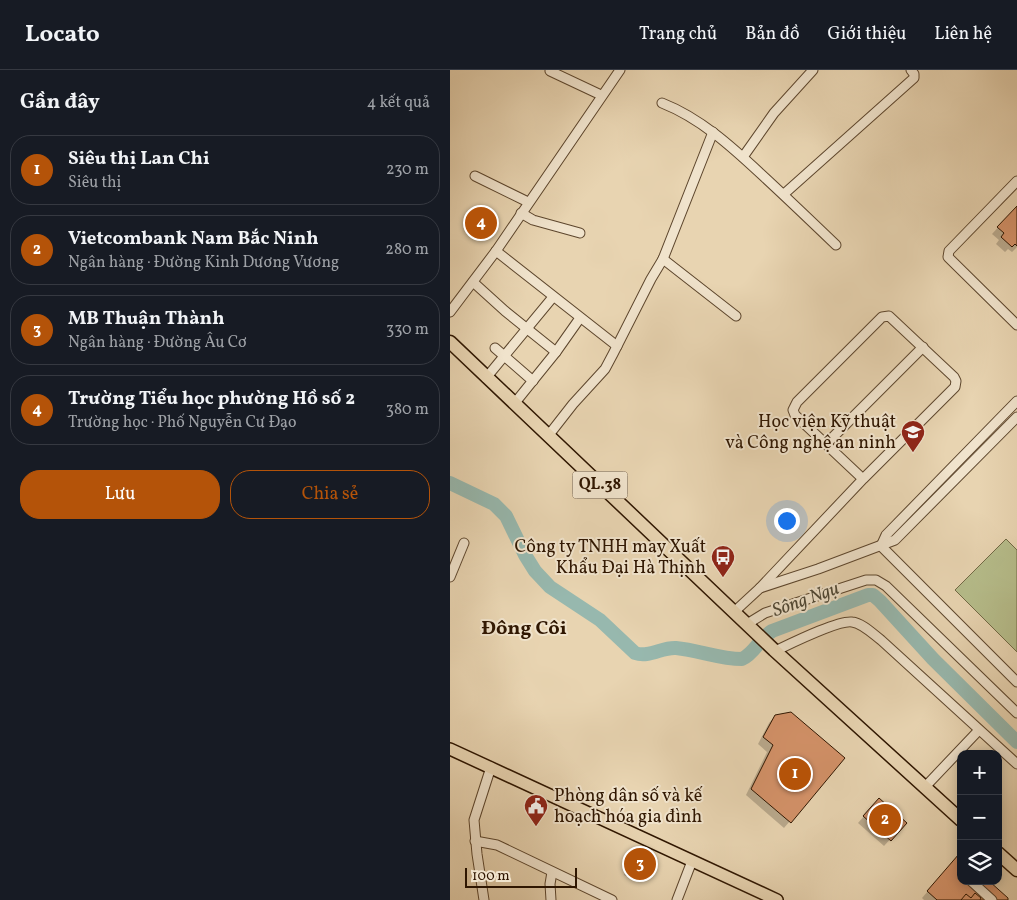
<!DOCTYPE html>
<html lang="vi">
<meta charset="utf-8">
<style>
body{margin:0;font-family:Vollkorn,serif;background:#20242c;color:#f1f3f6}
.controls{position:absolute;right:15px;bottom:15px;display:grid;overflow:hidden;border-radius:10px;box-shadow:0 2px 12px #0003}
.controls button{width:45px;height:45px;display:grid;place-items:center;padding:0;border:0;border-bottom:1px solid #363941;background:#171b24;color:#f1f3f6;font:25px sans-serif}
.scale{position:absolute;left:15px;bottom:12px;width:112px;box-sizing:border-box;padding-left:5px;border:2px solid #2f1601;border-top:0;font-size:14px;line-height:18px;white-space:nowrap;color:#2f1601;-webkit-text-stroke:4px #f0e3cc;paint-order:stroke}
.you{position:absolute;left:336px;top:450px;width:18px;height:18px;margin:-12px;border:4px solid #fff;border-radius:50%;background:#1a73e8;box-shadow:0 0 0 8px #1a73e833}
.badge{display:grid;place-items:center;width:32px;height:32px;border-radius:50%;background:#b45309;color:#fff;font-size:16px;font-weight:700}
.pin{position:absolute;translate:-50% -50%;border:2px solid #fff;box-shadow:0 1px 5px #0006}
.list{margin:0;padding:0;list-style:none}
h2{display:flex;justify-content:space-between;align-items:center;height:65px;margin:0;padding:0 20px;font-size:21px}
h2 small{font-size:16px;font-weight:400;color:#9ea1a6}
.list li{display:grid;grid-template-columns:32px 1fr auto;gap:15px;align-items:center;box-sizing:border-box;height:70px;margin:0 10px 10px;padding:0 10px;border:1px solid #363941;border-radius:20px}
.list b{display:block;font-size:19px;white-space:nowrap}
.list p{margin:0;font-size:16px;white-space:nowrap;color:#9ea1a6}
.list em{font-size:16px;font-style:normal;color:#9ea1a6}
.actions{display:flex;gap:10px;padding:15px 20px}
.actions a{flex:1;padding:11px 0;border:1px solid #b45309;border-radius:20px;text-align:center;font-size:18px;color:#b45309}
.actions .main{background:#b45309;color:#fff}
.icon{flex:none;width:28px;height:28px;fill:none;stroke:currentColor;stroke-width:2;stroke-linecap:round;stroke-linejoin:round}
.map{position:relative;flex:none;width:567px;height:830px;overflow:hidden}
header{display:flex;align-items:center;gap:30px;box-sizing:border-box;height:70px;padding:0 25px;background:#171b24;border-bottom:1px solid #363941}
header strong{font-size:24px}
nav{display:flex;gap:28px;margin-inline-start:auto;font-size:18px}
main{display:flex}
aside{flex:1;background:#171b24}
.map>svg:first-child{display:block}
</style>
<header>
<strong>Locato</strong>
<nav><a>Trang chủ</a><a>Bản đồ</a><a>Giới thiệu</a><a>Liên hệ</a></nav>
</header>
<main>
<aside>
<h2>Gần đây<small>4 kết quả</small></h2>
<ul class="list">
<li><span class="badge">1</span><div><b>Siêu thị Lan Chi</b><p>Siêu thị</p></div><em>230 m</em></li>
<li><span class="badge">2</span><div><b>Vietcombank Nam Bắc Ninh</b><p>Ngân hàng · Đường Kinh Dương Vương</p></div><em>280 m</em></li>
<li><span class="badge">3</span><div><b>MB Thuận Thành</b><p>Ngân hàng · Đường Âu Cơ</p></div><em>330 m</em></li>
<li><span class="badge">4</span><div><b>Trường Tiểu học phường Hồ số 2</b><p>Trường học · Phố Nguyễn Cư Đạo</p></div><em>380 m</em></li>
</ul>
<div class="actions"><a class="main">Lưu</a><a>Chia sẻ</a></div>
</aside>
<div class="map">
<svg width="567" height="830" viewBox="0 0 567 830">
<rect width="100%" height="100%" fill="#e8d4b1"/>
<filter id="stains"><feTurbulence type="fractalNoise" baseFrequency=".004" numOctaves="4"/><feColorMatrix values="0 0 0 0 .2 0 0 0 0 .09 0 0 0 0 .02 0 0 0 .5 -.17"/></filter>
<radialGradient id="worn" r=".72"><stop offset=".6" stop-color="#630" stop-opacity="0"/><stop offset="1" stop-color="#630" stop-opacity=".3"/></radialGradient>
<polygon fill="#b6bd8b" stroke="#726a46" points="556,469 567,480 567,582 505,520"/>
<g fill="#0003">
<polygon points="567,137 567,177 562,182 558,179 555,182 546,174 549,170 542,164"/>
<polygon points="325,646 393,689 334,758 296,725 317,682 308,674 319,653"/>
<polygon points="423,736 455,753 434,776 408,753"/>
<polygon points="187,781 192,807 188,811 174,805 182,786"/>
<polygon points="503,792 511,811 557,830 474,830 472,828"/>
</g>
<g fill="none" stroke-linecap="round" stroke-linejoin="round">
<path stroke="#97b8ae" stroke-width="14" d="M0 413 44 434 56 446 75 485 85 501 100 517 150 550 185 583C199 588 212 577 226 578 248 580 270 589 292 589 305 583 308 570 322 561L418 525H423L430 531 483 589 567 672"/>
</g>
<g fill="#d49269" stroke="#2f1601">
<polygon points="567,136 567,176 565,174 562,177 551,167 554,163 547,157"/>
<polygon points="341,642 395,688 341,753 301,719 323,675 313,667 325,645"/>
<polygon points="429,728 457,753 441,771 413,746"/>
<polygon points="187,780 203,787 193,808 177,800"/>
<polygon points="509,784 511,786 511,811 539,811 558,828 558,830 487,830 477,821"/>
<polygon points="525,823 531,828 530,830 511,830 516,824 521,828"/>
</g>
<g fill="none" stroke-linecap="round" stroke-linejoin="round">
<g stroke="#5d462d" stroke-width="11">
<g id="minor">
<polyline points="100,1 151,25"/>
<path d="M212 33C250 48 281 76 311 104 336 127 361 151 386 175"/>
<polyline points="293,87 324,43 363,0"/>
<polyline points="25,106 78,132"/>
<polyline points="567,111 499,181 498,187 567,255"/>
<polyline points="334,124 464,8 464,4 461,0"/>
<polyline points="71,143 83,150 130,163"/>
<polyline points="46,181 167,276"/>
<polyline points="213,189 286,246"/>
<polyline points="23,212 55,241 106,282 64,334"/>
<polyline points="0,242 46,181 170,0"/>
<polyline points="45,278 83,311"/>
<polyline points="106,282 130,248"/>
<polyline points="36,308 103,227"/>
<polyline points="567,331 436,465 431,476 567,612"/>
<polyline points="98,366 123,334 155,299 163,284 201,209 213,189 263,62"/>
<polyline points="376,374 473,277"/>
<polyline points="0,507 14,473"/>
<polyline points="310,518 413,409 505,317 506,311 504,307 439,246 432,247 347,332 343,340 345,345 413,409"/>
<polyline points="284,542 310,518 368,499 445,470 567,347"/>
<polyline points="297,554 315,543 416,510 426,510 436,516 567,643"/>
<path d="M325 581C340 574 388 550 402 552 412 553 423 564 431 570L567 694"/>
<polyline points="474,718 529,660"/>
<polyline points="25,771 47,775 162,830"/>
<polyline points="521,811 542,830"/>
<polyline points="34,830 27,784 24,750 41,697"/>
<polyline points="101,830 100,814 102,802"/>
<polyline points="227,830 242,791"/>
</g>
</g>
<g stroke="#2f1601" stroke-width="14">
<polyline id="major" points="0,679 327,830"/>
</g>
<g stroke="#2f1601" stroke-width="15">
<g id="highway">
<polyline points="0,272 324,580 511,750"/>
<polyline points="548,783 567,800"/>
</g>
</g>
<use href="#minor" stroke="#f0e3cc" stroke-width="9"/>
<use href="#major" stroke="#e8d4b1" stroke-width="11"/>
<use href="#highway" stroke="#e8d4b1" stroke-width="12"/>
</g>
<defs>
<g id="university-pin" transform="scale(1.25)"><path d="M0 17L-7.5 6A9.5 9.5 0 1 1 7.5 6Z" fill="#8f2418" stroke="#f0e3cc"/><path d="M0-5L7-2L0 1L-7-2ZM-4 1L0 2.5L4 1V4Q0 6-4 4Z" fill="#fff"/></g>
<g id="bus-pin" transform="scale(1.25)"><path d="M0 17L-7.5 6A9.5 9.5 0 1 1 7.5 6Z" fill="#8f2418" stroke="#f0e3cc"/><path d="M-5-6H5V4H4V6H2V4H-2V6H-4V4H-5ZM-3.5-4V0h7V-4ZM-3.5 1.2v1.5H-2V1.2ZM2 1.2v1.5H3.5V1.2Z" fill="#fff"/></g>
<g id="civic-pin" transform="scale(1.25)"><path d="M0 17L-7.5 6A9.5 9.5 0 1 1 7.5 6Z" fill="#8f2418" stroke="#f0e3cc"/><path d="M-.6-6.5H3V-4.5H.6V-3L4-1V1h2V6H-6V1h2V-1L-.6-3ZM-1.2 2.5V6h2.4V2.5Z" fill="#fff"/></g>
</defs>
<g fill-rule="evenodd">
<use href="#university-pin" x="463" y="362"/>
<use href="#bus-pin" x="273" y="487"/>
<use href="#civic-pin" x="86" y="736"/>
</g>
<g text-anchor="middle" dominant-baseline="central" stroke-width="4" stroke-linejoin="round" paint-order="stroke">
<rect fill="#f0e3cc" stroke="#69543e" stroke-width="1" x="122.5" y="401.5" width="55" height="27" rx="4"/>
<g font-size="16" font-weight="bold" fill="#2f1601">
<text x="150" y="415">QL.38</text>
</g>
<g font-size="18" fill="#2f1601" stroke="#f0e3cc" text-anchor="end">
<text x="446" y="352">Học viện Kỹ thuật<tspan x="446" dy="21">và Công nghệ an ninh</tspan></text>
<text x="256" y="477">Công ty TNHH may Xuất<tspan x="256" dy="21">Khẩu Đại Hà Thịnh</tspan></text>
<text x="104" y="726" text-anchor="start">Phòng dân số và kế<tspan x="104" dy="21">hoạch hóa gia đình</tspan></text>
</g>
<g font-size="19" font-style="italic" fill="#4e4735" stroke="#f0e3cc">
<text transform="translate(356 530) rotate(-20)">Sông Ngụ</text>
</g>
<g font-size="20" font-weight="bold" fill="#2f1601" stroke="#f0e3cc">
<text x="74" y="559">Đông Côi</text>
</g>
</g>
<rect width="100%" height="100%" filter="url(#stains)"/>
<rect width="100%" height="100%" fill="url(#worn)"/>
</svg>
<div class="controls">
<button>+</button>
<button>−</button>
<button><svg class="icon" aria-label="layers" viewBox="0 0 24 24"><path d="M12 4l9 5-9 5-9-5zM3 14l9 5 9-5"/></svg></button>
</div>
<div class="scale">100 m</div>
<div class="you"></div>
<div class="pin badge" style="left:345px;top:704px">1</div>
<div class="pin badge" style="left:435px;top:750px">2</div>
<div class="pin badge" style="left:190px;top:794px">3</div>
<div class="pin badge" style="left:31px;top:153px">4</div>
</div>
</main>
